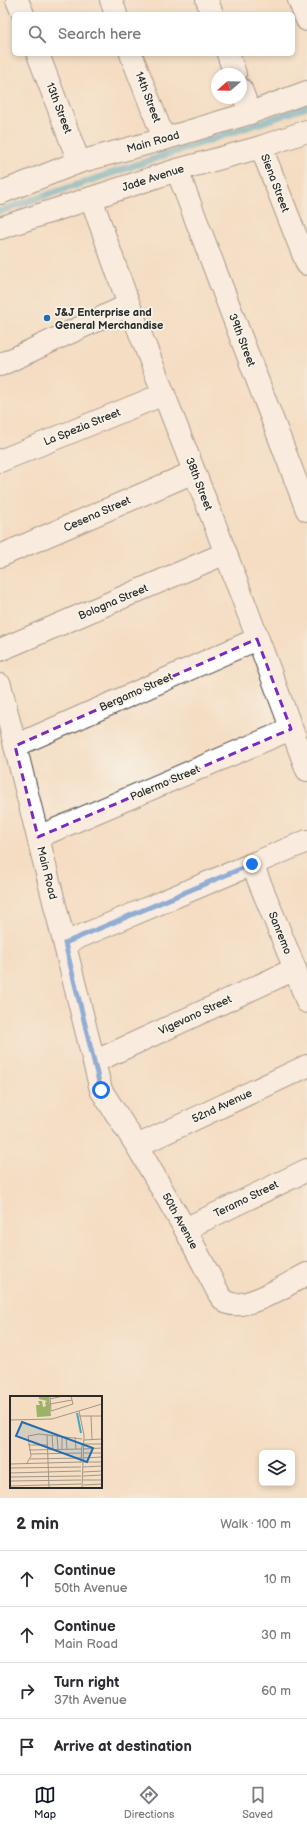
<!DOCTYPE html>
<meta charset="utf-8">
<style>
body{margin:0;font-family:"Balsamiq Sans",sans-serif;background:#f7f7f7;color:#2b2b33}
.controls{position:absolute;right:12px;bottom:12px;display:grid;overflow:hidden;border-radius:6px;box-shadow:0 2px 6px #0003}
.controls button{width:36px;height:36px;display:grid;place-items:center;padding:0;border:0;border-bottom:1px solid #e1e1e2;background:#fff;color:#2b2b33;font:20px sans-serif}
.compass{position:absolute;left:211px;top:68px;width:36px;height:36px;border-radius:50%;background:#fff;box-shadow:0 2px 6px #0003;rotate:250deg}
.stop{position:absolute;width:12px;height:12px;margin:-9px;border:3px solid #1a73e8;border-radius:50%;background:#fff}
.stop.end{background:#1a73e8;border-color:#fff;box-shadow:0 1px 4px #0008}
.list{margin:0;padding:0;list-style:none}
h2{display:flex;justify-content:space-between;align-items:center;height:52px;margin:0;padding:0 16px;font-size:17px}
h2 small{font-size:13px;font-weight:400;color:#7c7c81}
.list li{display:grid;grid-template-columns:26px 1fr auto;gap:12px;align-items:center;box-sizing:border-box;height:56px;padding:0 16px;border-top:1px solid #e1e1e2}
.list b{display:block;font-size:15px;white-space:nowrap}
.list p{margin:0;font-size:13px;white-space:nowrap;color:#7c7c81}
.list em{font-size:13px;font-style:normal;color:#7c7c81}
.icon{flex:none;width:22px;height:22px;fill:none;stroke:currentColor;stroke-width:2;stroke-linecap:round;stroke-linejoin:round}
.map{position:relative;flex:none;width:307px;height:1498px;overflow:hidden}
.search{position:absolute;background:#fff;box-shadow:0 2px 6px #0003;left:12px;right:12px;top:12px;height:44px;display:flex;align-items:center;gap:10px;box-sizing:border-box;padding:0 14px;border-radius:6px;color:#7c7c81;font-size:15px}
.sheet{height:276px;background:#fff}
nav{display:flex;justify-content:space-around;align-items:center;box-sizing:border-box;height:56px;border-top:1px solid #e1e1e2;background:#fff;font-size:11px;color:#7c7c81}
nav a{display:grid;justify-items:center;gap:2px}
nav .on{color:#111827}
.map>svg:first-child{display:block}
</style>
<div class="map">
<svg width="307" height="1498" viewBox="0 0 307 1498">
<rect width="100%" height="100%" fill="#f7f3e8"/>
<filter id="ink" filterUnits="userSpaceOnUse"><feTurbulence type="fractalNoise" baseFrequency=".025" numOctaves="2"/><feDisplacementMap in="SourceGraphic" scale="8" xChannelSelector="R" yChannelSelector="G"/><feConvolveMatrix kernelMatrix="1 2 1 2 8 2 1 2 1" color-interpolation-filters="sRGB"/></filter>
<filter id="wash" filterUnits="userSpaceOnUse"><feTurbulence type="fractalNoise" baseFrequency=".012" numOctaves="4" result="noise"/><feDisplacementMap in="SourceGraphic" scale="16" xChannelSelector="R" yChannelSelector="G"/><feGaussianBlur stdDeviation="0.9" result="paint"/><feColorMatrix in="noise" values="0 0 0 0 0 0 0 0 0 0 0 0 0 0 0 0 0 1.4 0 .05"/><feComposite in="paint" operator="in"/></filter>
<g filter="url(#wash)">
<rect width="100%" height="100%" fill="#f4ddc2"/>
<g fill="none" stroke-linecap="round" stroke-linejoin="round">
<polyline stroke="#46a7c5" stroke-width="7" points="0,211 307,107"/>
</g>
</g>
<g filter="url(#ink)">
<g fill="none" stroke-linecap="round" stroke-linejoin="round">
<g stroke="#494642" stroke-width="24">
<g id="street">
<polyline points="17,0 23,14"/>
<polyline points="111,0 116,14"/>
<polyline points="207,0 212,14"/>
<polyline points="299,0 307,20"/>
<polyline points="38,54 79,162"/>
<polyline points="131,54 164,139"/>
<polyline points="228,54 235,74"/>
<polyline points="241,89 250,113"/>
<polyline points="261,147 307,264"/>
<polyline points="177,170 307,510"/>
<polyline points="0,193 79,162 164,139 250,113 307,92"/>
<polyline points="91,198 129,305 217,530 307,770"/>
<polyline points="0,228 177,170 261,147 307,131"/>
<polyline points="0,365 129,305"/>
<polyline points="0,461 164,394"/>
<polyline points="0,556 194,472"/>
<polyline points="0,650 226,553"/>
<path d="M0 685 101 1090 137 1146 185 1229 219 1294C221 1297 225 1302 228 1303 248 1311 289 1283 307 1274"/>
<polyline points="15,746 257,639"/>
<polyline points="38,837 291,729"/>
<polyline points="252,864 295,969 307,1002"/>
<polyline points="65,943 307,841"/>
<polyline points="94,1062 295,969"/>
<polyline points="137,1146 307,1066"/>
<polyline points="185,1229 307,1170"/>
</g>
</g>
<use href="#street" stroke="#fff" stroke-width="22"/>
</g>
</g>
<g fill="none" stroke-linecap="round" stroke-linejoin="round" filter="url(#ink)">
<polyline stroke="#1a73e8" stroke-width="5" points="101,1090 65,943 252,864"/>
</g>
<path d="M0 0H307V1498H0ZM257 639 291 729 38 837 15 746Z" fill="#f4ddc2" fill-opacity=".55" fill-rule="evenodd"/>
<path fill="none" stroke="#7b2cbf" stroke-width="3" stroke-dasharray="8 5" stroke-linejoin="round" d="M257 639 291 729 38 837 15 746Z"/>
<circle fill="#1f6fb2" stroke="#f7f3e8" stroke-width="1.5" cx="47" cy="318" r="4"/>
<g text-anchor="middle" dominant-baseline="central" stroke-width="3.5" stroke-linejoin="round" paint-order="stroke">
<g font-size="11" fill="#2b2b2b" stroke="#f7f3e8">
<text transform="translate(148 97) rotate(69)">14th Street</text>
<text transform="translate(59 108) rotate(69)">13th Street</text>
<text transform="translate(153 142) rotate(-16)">Main Road</text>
<text transform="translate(153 178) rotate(-18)">Jade Avenue</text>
<text transform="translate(275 183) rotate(69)">Siena Street</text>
<text transform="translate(242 340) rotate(69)">39th Street</text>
<text transform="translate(82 427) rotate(-22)">La Spezia Street</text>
<text transform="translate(199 484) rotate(69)">38th Street</text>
<text transform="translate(97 514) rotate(-24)">Cesena Street</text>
<text transform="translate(113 602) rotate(-23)">Bologna Street</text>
<text transform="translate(136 692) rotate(-24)">Bergamo Street</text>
<text transform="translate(165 783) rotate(-23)">Palermo Street</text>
<text transform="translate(47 873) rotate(76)">Main Road</text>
<text transform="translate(280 933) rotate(68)">Sanremo</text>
<text transform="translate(195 1015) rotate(-25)">Vigevano Street</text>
<text transform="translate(222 1106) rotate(-25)">52nd Avenue</text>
<text transform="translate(246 1199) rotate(-26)">Teramo Street</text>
<text transform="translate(180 1221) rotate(61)">50th Avenue</text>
</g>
<g font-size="11" font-weight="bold" fill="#2b2b2b" stroke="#f7f3e8" text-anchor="start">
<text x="55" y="312">J&amp;J Enterprise and<tspan x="55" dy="13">General Merchandise</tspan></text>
</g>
</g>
<g transform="translate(10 1396)">
<rect width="92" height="92" fill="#f4ddc2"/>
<path d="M29 0H39L41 20 27 21 26 9H30L28 5H32L33 11 36 10 35 7 37 5 29 3Z" fill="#9ab466"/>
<path fill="none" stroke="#46a7c5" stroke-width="2" d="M67 17 71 37"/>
<path fill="none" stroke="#a49686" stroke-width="1" d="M40 0 41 15 63 8 61 0M40 3 53 0M40 8 62 4M69 15 74 39 72 92M69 20H92M81 20 82 44M0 24 42 23 92 8M37 39 39 92M42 39 43 53M47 40 48 53M52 40V53M56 41 57 53M65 41 66 53M74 44 92 43M73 48H92M18 49H37M74 53 92 52M19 54 72 53M73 57H92M21 58 71 57M73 62 92 61M20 63 71 62M73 66H92M17 67 21 60 18 40 29 38 72 43M71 67 72 48M0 68 71 66M73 71 92 70M0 72 71 71M73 76 92 75M0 77 71 75M73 80 92 79M0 81 71 80M72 84H92M0 85 71 84M73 89 92 88M0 90 71 88"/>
<path fill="#1f6fb2" fill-opacity="0.15" stroke="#1f6fb2" stroke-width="2" d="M12 26 83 52 77 66 6 40Z"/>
<rect width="92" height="92" fill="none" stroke="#2b2b2b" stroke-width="2"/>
</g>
</svg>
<div class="controls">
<button><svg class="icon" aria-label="layers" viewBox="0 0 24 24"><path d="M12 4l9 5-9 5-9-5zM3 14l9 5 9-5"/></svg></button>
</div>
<svg class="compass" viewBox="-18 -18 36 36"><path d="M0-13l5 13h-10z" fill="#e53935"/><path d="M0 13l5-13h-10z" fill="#7c7c81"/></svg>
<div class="stop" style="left:101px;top:1090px"></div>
<div class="stop end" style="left:252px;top:864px"></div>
<div class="search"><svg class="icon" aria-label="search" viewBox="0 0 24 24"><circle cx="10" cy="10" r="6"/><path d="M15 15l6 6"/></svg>Search here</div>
</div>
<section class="sheet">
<h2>2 min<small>Walk · 100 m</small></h2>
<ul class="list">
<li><svg class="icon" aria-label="ahead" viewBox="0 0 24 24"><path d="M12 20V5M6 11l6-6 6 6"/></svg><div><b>Continue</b><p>50th Avenue</p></div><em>10 m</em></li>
<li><svg class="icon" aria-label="ahead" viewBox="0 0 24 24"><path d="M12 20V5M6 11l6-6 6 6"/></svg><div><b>Continue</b><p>Main Road</p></div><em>30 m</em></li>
<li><svg class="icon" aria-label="right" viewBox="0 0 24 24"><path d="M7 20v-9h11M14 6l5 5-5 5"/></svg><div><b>Turn right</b><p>37th Avenue</p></div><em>60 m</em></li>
<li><svg class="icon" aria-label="arrive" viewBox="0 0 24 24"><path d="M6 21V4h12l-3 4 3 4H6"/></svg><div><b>Arrive at destination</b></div></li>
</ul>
</section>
<nav>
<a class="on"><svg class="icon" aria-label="map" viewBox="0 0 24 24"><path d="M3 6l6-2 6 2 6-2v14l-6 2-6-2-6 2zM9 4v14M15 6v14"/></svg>Map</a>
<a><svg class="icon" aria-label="directions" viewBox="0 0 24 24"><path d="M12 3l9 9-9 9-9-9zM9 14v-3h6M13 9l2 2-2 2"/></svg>Directions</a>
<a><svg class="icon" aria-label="saved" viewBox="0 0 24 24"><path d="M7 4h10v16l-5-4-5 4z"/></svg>Saved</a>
</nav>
